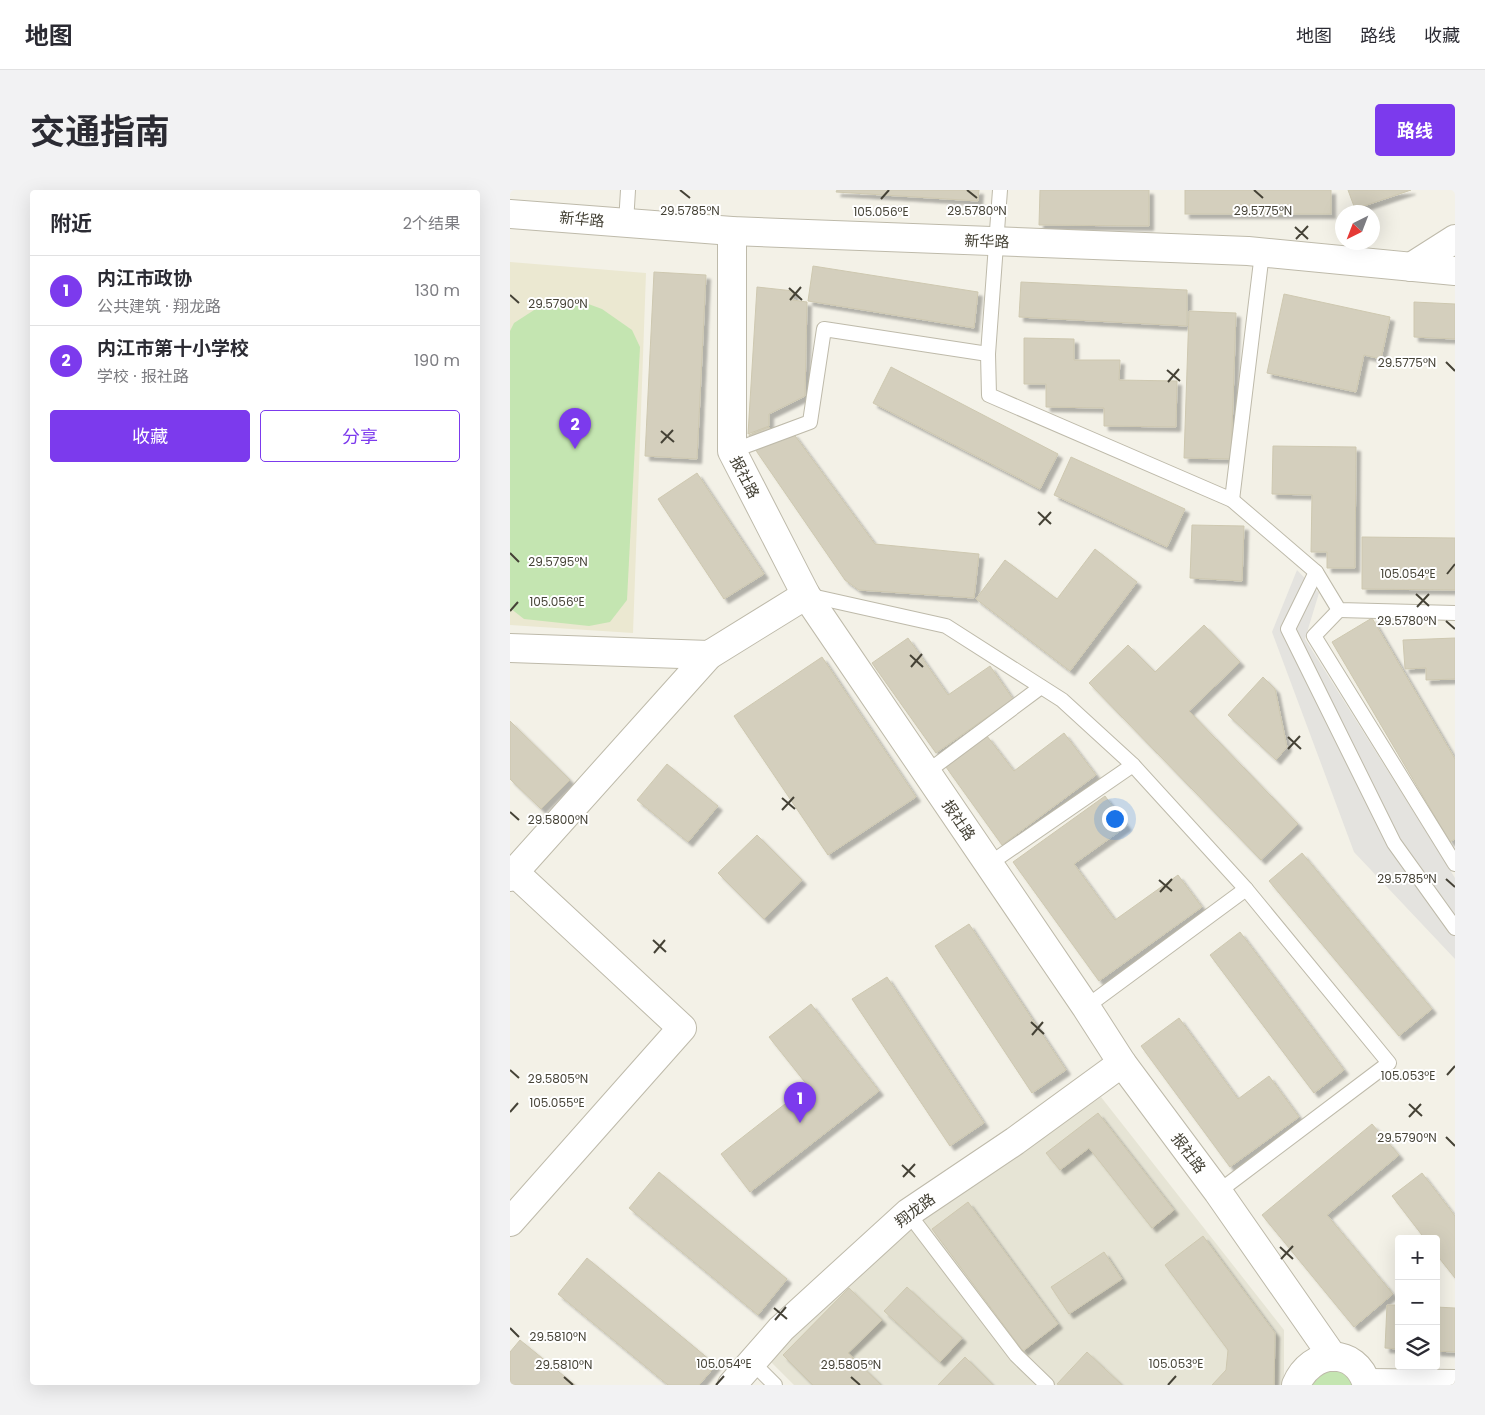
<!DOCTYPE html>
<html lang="zh">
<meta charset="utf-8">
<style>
body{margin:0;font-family:Poppins,"Noto Sans SC",sans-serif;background:#f2f2f3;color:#2b2b33}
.controls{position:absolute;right:15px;bottom:15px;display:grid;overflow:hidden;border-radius:5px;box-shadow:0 5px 20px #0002}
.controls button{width:45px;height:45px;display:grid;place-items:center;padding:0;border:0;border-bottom:1px solid #e1e1e2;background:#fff;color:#2b2b33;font:25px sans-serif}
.compass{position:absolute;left:825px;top:15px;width:45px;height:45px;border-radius:50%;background:#fff;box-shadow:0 5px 20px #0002;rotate:222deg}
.you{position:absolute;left:604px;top:628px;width:18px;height:18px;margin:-12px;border:4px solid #fff;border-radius:50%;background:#1a73e8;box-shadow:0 0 0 8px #1a73e833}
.badge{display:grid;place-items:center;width:32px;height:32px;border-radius:50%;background:#7c3aed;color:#fff;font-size:16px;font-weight:700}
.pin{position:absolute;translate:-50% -41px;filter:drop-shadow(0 1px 2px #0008)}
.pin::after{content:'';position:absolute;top:26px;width:18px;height:15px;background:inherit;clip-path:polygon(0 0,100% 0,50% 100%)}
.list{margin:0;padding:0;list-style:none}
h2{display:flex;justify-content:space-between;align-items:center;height:65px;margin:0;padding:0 20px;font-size:21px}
h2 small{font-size:16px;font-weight:400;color:#7c7c81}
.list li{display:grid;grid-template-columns:32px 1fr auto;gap:15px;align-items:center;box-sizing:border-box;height:70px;padding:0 20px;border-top:1px solid #e1e1e2}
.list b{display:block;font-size:19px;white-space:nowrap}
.list p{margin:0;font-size:16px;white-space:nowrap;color:#7c7c81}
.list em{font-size:16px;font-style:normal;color:#7c7c81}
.actions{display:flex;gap:10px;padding:15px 20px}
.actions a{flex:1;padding:11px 0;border:1px solid #7c3aed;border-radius:5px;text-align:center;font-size:18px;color:#7c3aed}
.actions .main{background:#7c3aed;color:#fff}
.icon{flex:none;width:28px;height:28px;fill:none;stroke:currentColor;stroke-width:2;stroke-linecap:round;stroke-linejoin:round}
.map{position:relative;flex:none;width:945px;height:1195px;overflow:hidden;border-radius:5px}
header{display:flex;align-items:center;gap:30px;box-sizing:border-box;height:70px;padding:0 25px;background:#fff;border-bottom:1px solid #e1e1e2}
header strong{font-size:24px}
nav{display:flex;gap:28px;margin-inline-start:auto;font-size:18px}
.intro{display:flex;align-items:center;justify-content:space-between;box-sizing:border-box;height:120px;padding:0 30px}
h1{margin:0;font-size:35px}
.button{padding:12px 22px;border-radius:5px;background:#7c3aed;color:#fff;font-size:18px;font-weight:700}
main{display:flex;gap:30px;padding:0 30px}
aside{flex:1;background:#fff;border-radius:5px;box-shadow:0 5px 20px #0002}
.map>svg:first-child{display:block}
</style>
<header>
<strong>地图</strong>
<nav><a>地图</a><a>路线</a><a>收藏</a></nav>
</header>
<div class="intro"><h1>交通指南</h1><a class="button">路线</a></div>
<main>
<aside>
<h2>附近<small>2个结果</small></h2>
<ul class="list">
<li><span class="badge">1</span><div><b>内江市政协</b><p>公共建筑 · 翔龙路</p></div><em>130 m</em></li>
<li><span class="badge">2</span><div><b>内江市第十小学校</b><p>学校 · 报社路</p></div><em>190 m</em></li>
</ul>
<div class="actions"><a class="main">收藏</a><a>分享</a></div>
</aside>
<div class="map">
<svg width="945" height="1195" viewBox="0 0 945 1195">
<defs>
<filter id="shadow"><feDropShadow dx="4.5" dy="4.5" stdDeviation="1" flood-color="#0004"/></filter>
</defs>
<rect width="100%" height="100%" fill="#f3f1e7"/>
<polygon fill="#e6e4d5" points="591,907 774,1140 774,1195 284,1195 258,1169 412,1027"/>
<polygon fill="#ebe8d1" points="0,72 136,83 123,443 0,435"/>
<g fill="#c4e5b1">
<polygon points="62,108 92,119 122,140 130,157 117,410 100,432 79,436 14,429 0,418 0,141 4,133 35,113"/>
<polygon points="834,1180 847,1195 798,1195 810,1181"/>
</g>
<polygon fill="#e4e3df" points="787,380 809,403 795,449 945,688 945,769 844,662 762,442"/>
<g fill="#d4cfbd" stroke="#cec8b0" filter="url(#shadow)">
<polygon points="327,0 469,0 468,11 326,2"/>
<polygon points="530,0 639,0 639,36 529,35"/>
<rect x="675" y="0" width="146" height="24"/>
<polygon points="838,0 901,0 845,19"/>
<polygon points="303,76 468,102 464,138 298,111"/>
<polygon points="144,82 196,85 187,269 135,266"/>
<polygon points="511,92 677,100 677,136 509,127"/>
<polygon points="247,97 284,101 283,110 297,112 295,206 259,224 259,236 238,244"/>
<polygon points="774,104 880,127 871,169 854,165 846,202 757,183"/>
<polygon points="904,112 945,114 945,149 904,147"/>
<polygon points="679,121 726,123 721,269 674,268"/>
<polygon points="514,148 564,149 564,170 610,170 609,190 667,191 666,237 594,236 594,218 536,217 536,194 514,194"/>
<polygon points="381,177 548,264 530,299 363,213"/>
<polygon points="259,237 269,251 283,243 365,354 469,364 464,408 349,400 335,390 247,262 239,245"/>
<polygon points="763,256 846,257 845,378 817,378 817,362 801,362 802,305 762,304"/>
<polygon points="561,267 675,319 657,357 544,305"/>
<polygon points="187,283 254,384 214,409 148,309"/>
<polygon points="682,335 734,336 732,391 680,388"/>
<polygon points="852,347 945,348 945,400 852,399"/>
<polygon points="585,359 627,392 560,481 466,409 495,370 547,409"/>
<polygon points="862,428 945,569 945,649 940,652 822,452"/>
<polygon points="694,435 730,472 679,521 788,634 751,670 579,493 618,455 645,482"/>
<polygon points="398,448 438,505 480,476 503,509 426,563 362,473"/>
<polygon points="945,448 945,489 916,490 916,478 895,479 893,450"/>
<polygon points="312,467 406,607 318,665 224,526"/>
<polygon points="753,487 765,499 777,557 766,570 718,525"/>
<polygon points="0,531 60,590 31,619 0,589"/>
<polygon points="554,543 586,585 492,655 436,577 477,546 504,581"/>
<polygon points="157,574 208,616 178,652 127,610"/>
<polygon points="595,606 617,636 564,674 605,730 668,685 692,717 589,791 503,672"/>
<polygon points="247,645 292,690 254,729 208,683"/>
<polygon points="792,663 922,819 889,846 759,691"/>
<polygon points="459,734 556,880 522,903 425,756"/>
<polygon points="730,742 834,880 804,903 700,765"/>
<polygon points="377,787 474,933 440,956 342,809"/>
<polygon points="301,814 369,901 240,1002 211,964 298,896 259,847"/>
<polygon points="669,828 728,909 759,886 789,927 720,977 631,856"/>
<polygon points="588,923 664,1020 642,1038 579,958 550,980 536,963"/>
<polygon points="862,934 889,965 817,1025 883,1104 844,1137 752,1025"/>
<polygon points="149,982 277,1089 248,1125 119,1018"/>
<polygon points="912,983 945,1026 945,1088 926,1064 926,1049 915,1049 882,1006"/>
<polygon points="458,1012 548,1134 513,1161 422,1039"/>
<polygon points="693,1046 765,1143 764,1195 702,1195 716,1180 718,1160 655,1075"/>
<polygon points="594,1062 612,1089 559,1124 541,1097"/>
<polygon points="77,1068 206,1175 189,1195 158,1195 48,1104"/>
<polygon points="397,1097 452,1148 430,1172 374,1121"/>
<polygon points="339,1098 372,1130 338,1163 371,1195 303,1195 273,1165"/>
<polygon points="877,1115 889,1115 889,1159 875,1158"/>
<polygon points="926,1117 945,1118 945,1162 926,1161"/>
<polygon points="10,1150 65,1195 0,1195 0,1162"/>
<polygon points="577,1162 612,1195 549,1195 547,1194"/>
<polygon points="455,1167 483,1195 428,1195"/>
</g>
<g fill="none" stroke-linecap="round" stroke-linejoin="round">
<g stroke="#bebaaa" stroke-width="16">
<g id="service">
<polyline points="490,0 478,164 479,205 722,310 752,63"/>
<polyline points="116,33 118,0"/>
<polyline points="222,261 300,232 314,139 478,164"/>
<polyline points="722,310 806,382 829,420 945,423"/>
<polyline points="806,382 778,439 884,653 945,738"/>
<polyline points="297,405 436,436 552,510 623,575 736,699 879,873 708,1002"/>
<polyline points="829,420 804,446 945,674"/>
<polyline points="417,582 531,497"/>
<polyline points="479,674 623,575"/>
<polyline points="576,817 736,699"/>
<polyline points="398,1023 506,1165 537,1195"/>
<polyline points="242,1172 265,1195"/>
</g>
</g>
<g stroke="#bebaaa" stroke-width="30">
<polyline id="minor" points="0,1032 172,838 4,682"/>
</g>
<g stroke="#bebaaa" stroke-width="30">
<g id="tertiary">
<polyline points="0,24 222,41 738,61 945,81"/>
<polyline points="222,41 222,261 296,405 576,817 612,873 708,1002 823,1167"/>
<polyline points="901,77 945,49"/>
<polyline points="0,458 199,465 296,405"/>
<polyline points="0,687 199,465"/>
<polyline points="857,1193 945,1194"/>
<polyline points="222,1195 271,1139 398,1023 505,951 612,873"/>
<path d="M786 1195C801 1159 846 1156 857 1195"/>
</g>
</g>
<use href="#service" stroke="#fff" stroke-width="14"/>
<use href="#minor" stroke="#fff" stroke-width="28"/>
<use href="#tertiary" stroke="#fff" stroke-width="28"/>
</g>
<path fill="none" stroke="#454236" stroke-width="2" d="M170 0 180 8M457 0 467 8M744 0 753 8M371 9 379 0M785 37 798 49M786 49 798 36M279 98 292 110M0 105 9 113M280 110 291 97M936 172 945 181M657 180 670 191M658 192 669 179M151 241 164 252M151 253 163 240M528 322 541 334M529 335 541 322M0 363 9 372M937 384 945 374M906 404 919 416M907 417 919 404M0 421 8 412M936 431 945 439M400 465 413 477M401 477 412 464M778 547 791 559M778 559 790 546M272 608 285 619M272 620 284 607M0 622 9 630M936 689 945 697M649 690 662 701M650 702 662 689M143 750 156 762M144 763 155 750M521 832 534 844M522 845 533 832M0 880 9 888M937 885 945 876M899 914 912 926M0 922 8 913M899 927 911 914M936 947 945 956M392 975 405 987M393 987 405 974M770 1057 783 1069M771 1069 783 1056M264 1118 277 1129M265 1130 276 1117M0 1138 9 1147M54 1187 63 1195M341 1187 350 1195M206 1195 214 1186M658 1195 666 1186"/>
<g text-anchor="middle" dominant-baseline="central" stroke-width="4" stroke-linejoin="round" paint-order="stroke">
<g font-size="15" fill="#454236" stroke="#fff">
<text transform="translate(72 29) rotate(5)">新华路</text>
<text transform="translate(477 51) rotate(2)">新华路</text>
<text transform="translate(235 287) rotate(63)">报社路</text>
<text transform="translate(449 630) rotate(56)">报社路</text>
<text transform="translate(679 963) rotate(53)">报社路</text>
<text transform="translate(405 1020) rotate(-37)">翔龙路</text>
</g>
</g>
<g font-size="12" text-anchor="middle" fill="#454236" stroke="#fff" stroke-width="4" stroke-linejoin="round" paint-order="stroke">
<text x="467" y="25">29.5780°N</text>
<text x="753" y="25">29.5775°N</text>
<text x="180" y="25">29.5785°N</text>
<text x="371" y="26">105.056°E</text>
<text x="48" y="118">29.5790°N</text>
<text x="897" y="177">29.5775°N</text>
<text x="48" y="376">29.5795°N</text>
<text x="898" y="388">105.054°E</text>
<text x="47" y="416">105.056°E</text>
<text x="897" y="435">29.5780°N</text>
<text x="48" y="634">29.5800°N</text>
<text x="897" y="693">29.5785°N</text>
<text x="898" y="890">105.053°E</text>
<text x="48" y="893">29.5805°N</text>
<text x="47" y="917">105.055°E</text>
<text x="897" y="952">29.5790°N</text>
<text x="48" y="1151">29.5810°N</text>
<text x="214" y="1178">105.054°E</text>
<text x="666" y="1178">105.053°E</text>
<text x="54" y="1179">29.5810°N</text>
<text x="341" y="1179">29.5805°N</text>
</g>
</svg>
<div class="controls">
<button>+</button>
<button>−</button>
<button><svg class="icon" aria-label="layers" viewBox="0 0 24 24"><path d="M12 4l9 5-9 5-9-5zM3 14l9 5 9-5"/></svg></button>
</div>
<svg class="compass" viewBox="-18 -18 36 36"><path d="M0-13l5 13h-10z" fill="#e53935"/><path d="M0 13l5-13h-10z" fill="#7c7c81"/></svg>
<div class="you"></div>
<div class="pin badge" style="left:290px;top:933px">1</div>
<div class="pin badge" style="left:65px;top:259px">2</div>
</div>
</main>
